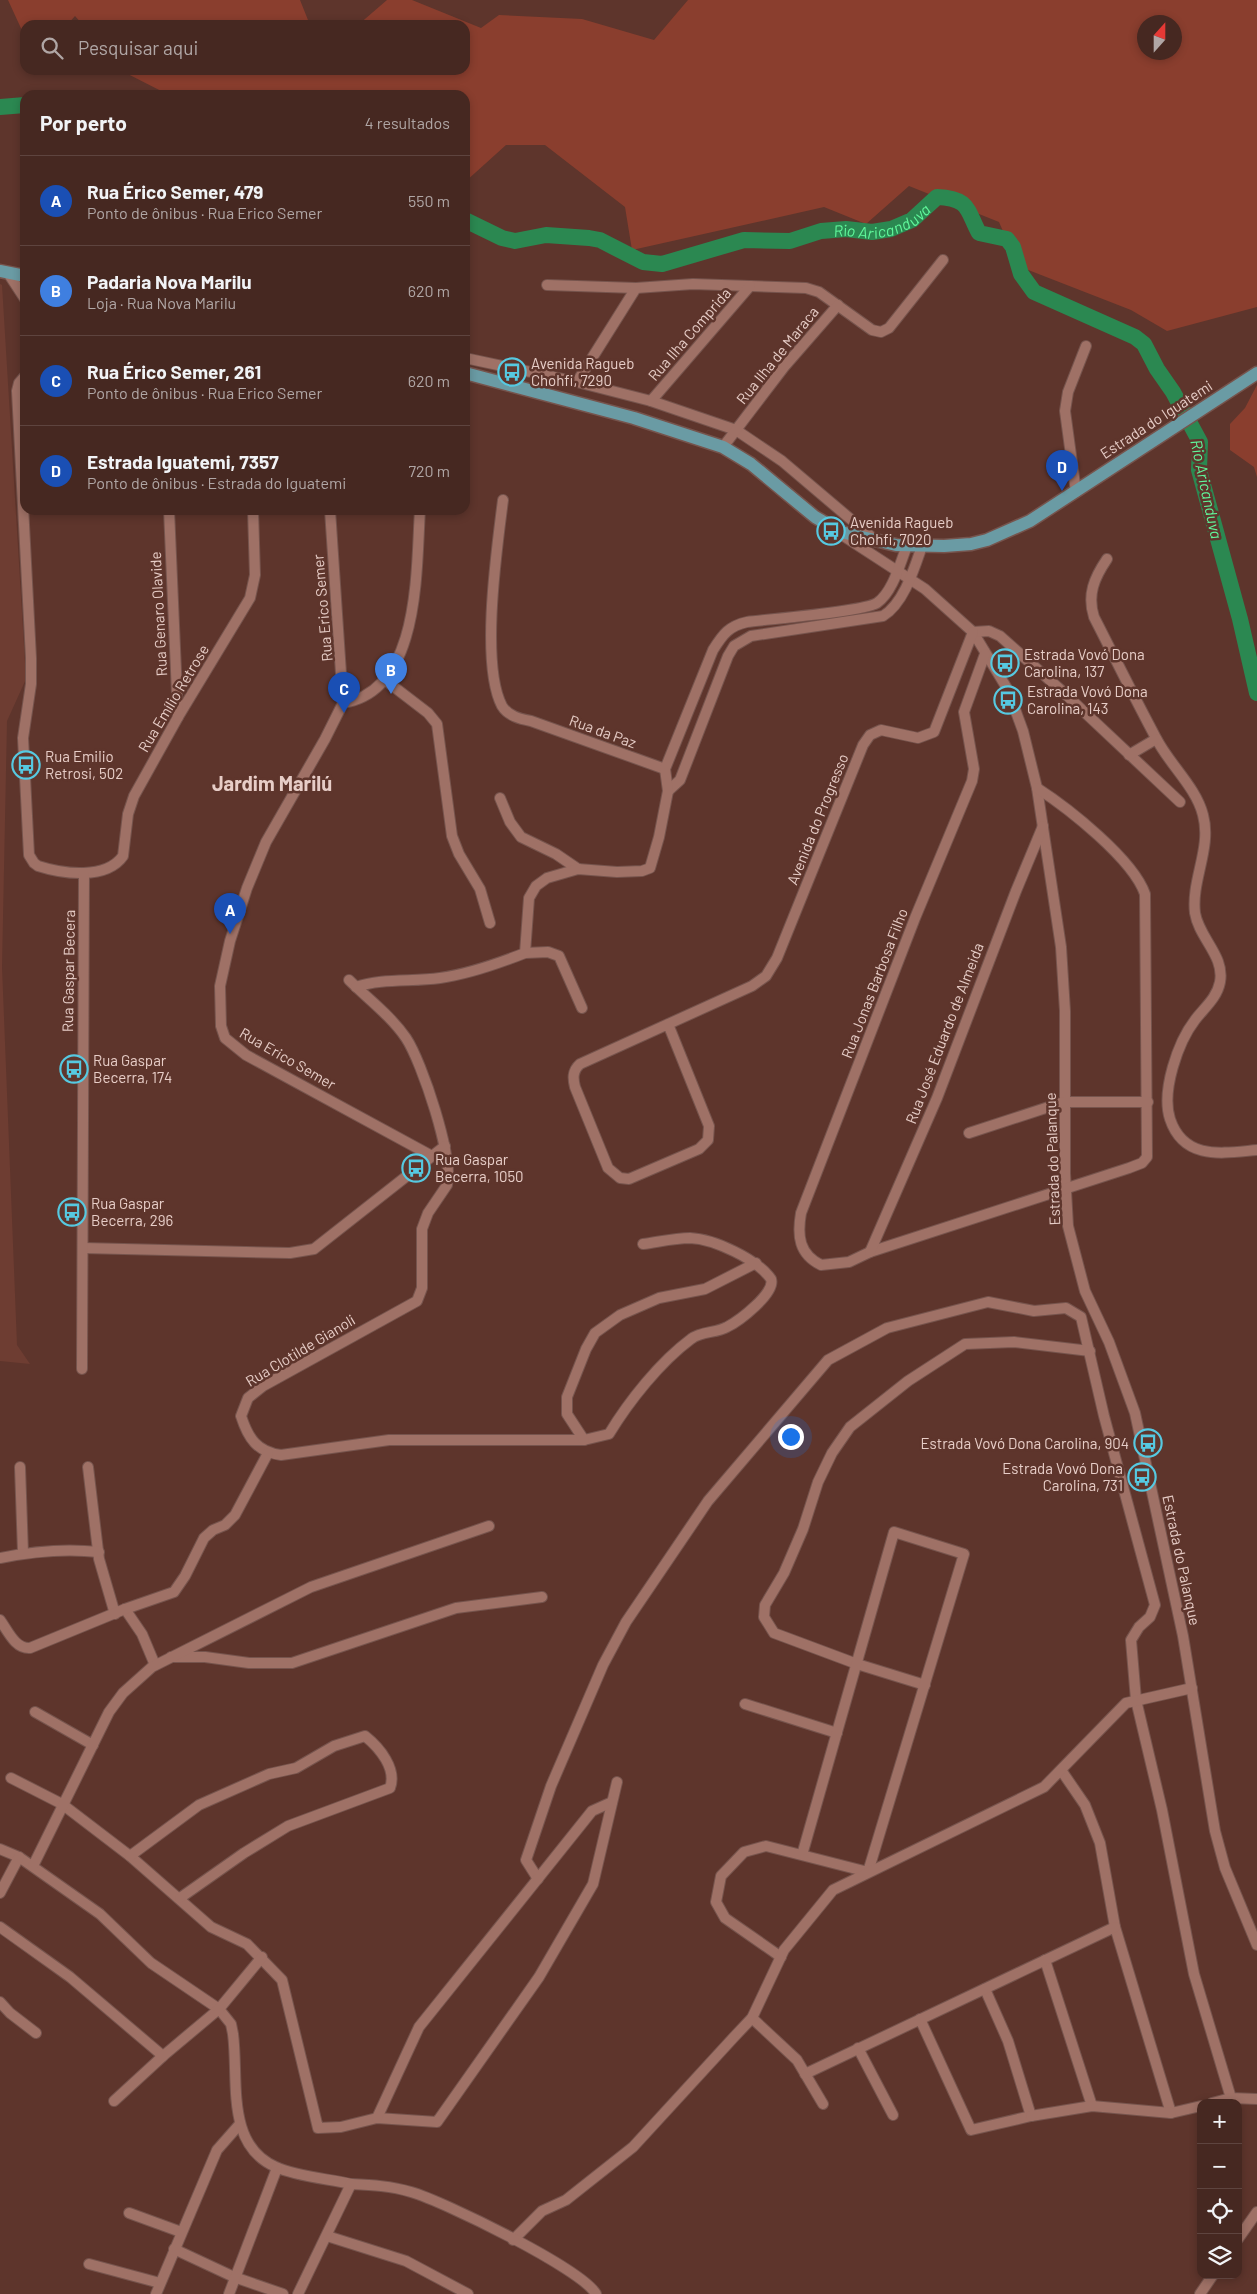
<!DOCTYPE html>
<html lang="pt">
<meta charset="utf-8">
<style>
body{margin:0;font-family:Barlow,sans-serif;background:#50342e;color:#f1f3f6}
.controls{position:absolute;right:15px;bottom:15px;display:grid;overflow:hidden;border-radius:10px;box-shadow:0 2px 8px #0003}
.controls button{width:45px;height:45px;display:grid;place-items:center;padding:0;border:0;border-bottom:1px solid #5e443f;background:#462821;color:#f1f3f6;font:25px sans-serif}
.compass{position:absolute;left:1137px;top:15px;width:45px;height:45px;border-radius:50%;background:#462821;box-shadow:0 2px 8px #0003;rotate:21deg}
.you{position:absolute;left:790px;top:1436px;width:18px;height:18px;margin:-12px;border:4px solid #fff;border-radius:50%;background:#1a73e8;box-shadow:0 0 0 8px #1a73e833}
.badge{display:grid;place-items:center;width:32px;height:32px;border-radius:50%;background:#e69b98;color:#fff;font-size:16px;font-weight:700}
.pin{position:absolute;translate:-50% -41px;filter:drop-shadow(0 1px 2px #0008)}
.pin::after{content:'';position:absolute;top:26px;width:18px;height:15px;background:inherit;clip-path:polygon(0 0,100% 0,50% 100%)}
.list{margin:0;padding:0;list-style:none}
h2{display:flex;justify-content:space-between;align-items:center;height:65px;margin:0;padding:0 20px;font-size:21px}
h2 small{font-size:16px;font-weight:400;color:#b0a6a5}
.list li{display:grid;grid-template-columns:32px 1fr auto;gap:15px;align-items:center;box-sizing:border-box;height:90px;padding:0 20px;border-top:1px solid #5e443f}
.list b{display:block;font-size:19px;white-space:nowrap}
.list p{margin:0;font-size:16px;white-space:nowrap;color:#b0a6a5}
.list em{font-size:16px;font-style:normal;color:#b0a6a5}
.icon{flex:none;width:28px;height:28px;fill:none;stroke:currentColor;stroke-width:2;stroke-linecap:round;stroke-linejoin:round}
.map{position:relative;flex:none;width:1257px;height:2294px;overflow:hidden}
.search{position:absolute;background:#462821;box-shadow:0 2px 8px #0003;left:20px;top:20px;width:450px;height:55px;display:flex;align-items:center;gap:12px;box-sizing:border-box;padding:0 18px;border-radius:15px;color:#b0a6a5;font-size:19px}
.panel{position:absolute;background:#462821;box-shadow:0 2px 8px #0003;left:20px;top:90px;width:450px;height:425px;border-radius:15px}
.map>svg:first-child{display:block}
</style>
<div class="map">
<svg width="1257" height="2294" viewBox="0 0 1257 2294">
<rect width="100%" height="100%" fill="#5e352c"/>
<polygon fill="#6e3d32" points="0,284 2,285 26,679 7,721 2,967 17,1345 30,1364 0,1361"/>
<g fill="#8a3e2e" fill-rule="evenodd">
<polygon points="8,0 300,0 308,20 323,25 83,25 75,16 67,25 25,25 25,37"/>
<path d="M387 0H412L481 28 499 15 582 19 654 40 688 0H1257V307L1167 331 1131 310 1018 266 999 222 909 186 866 224 824 207 632 250 625 207 545 145H506L465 182V95H169L120 70H465V25H358ZM1174 22V52H1144V22Z"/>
<polygon points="1257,385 1257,477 1254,467 1230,450 1230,424 1245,408"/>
</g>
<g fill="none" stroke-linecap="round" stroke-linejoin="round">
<g stroke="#2b8851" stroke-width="16">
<polyline points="0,107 25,105"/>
<path id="s1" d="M465 220 502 238 515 241 546 235 589 238 600 240 643 262 662 264 744 240 790 241 821 231 846 229 872 232 891 229 912 220 937 197C970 198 967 211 979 233L1007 239 1013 247 1021 274 1034 292 1135 337 1144 344 1157 369 1173 392 1200 442 1199 470 1240 619 1257 693"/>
</g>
<g stroke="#76544d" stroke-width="12">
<g id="minor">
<polyline points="8,273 25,299"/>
<polyline points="547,285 636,288 693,284 806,288 819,292 872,330 881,332 889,328 943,260"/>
<polyline points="465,358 577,382 651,401 736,430 782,461 874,539"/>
<path d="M25 376 19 383 17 391 31 658V684L23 738 29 855 34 863 38 866C63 874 106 880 123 856L128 814 134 796 178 717 250 598 255 575 253 510"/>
<polyline points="577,382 636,288"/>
<polyline points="651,401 750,286"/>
<polyline points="723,447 784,367 838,305"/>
<polyline points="1076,492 1065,411 1068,392 1086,346"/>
<path d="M503 500C497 548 480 664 502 706 508 716 520 719 531 721L665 769"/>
<polyline points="169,510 178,717"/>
<polyline points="330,510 343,703 325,739 266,842 247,888 230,941 220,986 221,1026 225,1038 246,1055 430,1155"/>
<polyline points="839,533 925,589 973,632 1008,690 1023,731 1037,788 1061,947 1065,1011 1065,1173 1068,1226 1085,1291 1109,1342 1135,1413 1183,1636 1215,1831 1225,1868 1257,1945"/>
<path d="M1107 559C1094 578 1087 595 1094 617 1115 658 1135 699 1156 738 1169 764 1196 787 1203 815 1212 848 1191 880 1195 913 1199 938 1225 956 1220 982 1217 998 1204 1008 1195 1020 1178 1042 1161 1091 1170 1119 1184 1161 1223 1153 1257 1150"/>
<polyline points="973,632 989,631 1000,636 1062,691 1180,802"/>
<path d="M985 654 964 712 974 769 972 781 915 918 801 1213C797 1236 799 1254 821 1265L849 1262 870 1252 1129 1168 1142 1163 1147 1157 1145 894C1133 859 1068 808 1037 788"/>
<polyline points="385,680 428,713 437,724 452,836 459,854 480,889 490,923"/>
<path d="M343 703C421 691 416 569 420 510"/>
<polyline points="1129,755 1156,739"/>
<path d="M668 791 680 780 728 656 734 646 751 636 883 616C904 603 914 569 922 546"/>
<polyline points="500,798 510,822 521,837 556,854 578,869"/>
<polyline points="525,953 548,952 559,956 582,1008"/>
<path d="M349 980C368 999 391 1016 406 1038 422 1062 454 1158 447 1185L428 1213 422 1229V1288L417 1301 263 1386 248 1398 241 1416C248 1438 257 1452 281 1455L389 1440H584L609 1434C629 1401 660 1362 691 1339 701 1331 717 1333 727 1327 739 1321 776 1293 771 1279 757 1259 714 1239 690 1238 675 1238 658 1242 643 1244"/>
<path d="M356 987C382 978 412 982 440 978 469 974 497 964 525 953L529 898 536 886 547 878 578 869 617 872 642 871 650 868 659 837 668 791 665 769 713 650C723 634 729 626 747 622 770 619 862 612 877 603 893 592 900 563 907 546"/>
<path d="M668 1024 709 1126 708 1140 699 1149 629 1179 620 1178 608 1168 575 1087C573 1079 572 1071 580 1064L752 986 766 976 777 958 863 745 870 735 881 730 918 738 934 732 973 632"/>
<polyline points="969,1133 1064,1102 1148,1102"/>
<polyline points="83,1248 290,1253 314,1249 445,1146"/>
<polyline points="870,1252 937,1098 1016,891 1043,826"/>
<polyline points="82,1369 84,873"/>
<polyline points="584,1440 567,1414 567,1397 586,1349 595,1333 620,1315 659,1298 705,1289 756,1263"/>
<polyline points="20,1467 23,1553"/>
<polyline points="88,1467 99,1559 115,1614"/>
<path d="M0 1558C34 1551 64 1548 99 1552"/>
<polyline points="125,1609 142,1634 155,1665"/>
<path d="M0 1620C8 1631 15 1649 30 1648L125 1609 174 1592 185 1576 204 1538 213 1530 225 1525 235 1515 268 1453"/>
<polyline points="171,1657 205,1657 249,1663 292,1663 456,1608 542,1597"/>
<polyline points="925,1685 857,1664 774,1633 764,1617 765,1605 784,1573 803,1529 818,1482 832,1453 850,1427 908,1381 965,1344 1014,1342 1090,1351"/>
<polyline points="745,1704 837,1733"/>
<polyline points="35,1712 93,1745"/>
<polyline points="1061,1770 1085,1805 1100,1843 1115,1927 1171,2113 1201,2106"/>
<polyline points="11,1778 62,1804 130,1856 211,1927 247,1944 282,1980 318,2128 341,2127 377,2118 437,2122 539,1977 593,1884 617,1782"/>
<path d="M0 1849 19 1857 100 1914 151 1963 219 2009 231 2024 233 2034C239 2080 225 2145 276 2167 295 2176 329 2179 351 2184"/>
<path d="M130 1856 199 1805 269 1774 296 1768 334 1746 365 1736C380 1748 397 1769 390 1788L288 1826 244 1853 180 1898"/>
<polyline points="33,1866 109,1712 123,1693 152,1667 311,1587 489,1526"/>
<polyline points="538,1879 526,1860 551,1786 603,1665 626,1622 708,1501 828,1360 887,1328 988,1302 1034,1311 1066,1308 1081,1317 1104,1416 1155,1605 1150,1617 1139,1627 1131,1640 1136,1700 1162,1810 1194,1974 1231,2098 1257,2099"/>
<polyline points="0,1893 19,1857"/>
<polyline points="0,1927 70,1977 163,2056"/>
<polyline points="781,1957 725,1918 716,1902 721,1876 744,1852 766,1846 868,1872 964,1554 894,1532 802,1855"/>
<polyline points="1045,1960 1092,2106"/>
<polyline points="0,2002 10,2013 36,2033"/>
<polyline points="752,2018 797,2060 823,2104"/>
<polyline points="920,2019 971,2130 1031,2116 1008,2041 985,1989"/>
<polyline points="858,2048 893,2115"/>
<polyline points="805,2074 1115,1927"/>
<polyline points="114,2101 163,2056 219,2009 262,1957"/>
<polyline points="1212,2103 1231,2098"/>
<polyline points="1031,2116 1092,2106 1171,2113"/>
<polyline points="377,2118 419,2027 592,1811 612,1802"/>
<polyline points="129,2213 181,2232"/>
<polyline points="327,2236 406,2261 468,2294"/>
<polyline points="1238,2239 1257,2212"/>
<polyline points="513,2240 542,2211 566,2200 633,2147 734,2037 752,2018 784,1950 833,1890 1044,1787 1126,1703 1192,1688"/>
<polyline points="174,2249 234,2277 283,2294"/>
<polyline points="89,2264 160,2283"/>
<polyline points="156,2294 217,2150 239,2125"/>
<polyline points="229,2294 277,2168"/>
<path d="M298 2294 351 2184C372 2185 391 2186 411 2192 443 2201 582 2269 596 2294"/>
<polyline points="1200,2294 1213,2275"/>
</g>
</g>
<g stroke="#76544d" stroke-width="15">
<g id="major">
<polyline points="0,271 25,276"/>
<polyline points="465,373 634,418 723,447 751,464 815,517 841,532 896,545 944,546 971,544 987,540 1030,521 1257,373"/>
</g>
</g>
<use href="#minor" stroke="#9f7166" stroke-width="10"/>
<use href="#major" stroke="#6a9ba4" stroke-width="12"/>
</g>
<defs>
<g id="bus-ring" transform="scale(1.4375)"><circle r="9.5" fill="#5e352c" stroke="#56c9e1" stroke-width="1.5"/><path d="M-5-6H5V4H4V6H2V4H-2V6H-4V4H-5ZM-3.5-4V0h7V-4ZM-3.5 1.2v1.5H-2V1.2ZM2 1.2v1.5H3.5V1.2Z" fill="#56c9e1"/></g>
</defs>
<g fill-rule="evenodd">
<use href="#bus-ring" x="512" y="372"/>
<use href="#bus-ring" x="831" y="531"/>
<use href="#bus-ring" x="1005" y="663"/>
<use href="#bus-ring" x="1008" y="700"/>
<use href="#bus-ring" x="26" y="765"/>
<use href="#bus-ring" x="74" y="1069"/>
<use href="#bus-ring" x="416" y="1168"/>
<use href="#bus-ring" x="72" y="1212"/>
<use href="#bus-ring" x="1148" y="1443"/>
<use href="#bus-ring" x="1142" y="1477"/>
</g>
<g text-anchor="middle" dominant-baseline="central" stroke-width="5" stroke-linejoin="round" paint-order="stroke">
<g font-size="15" fill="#e7cdc7" stroke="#5e352c">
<text transform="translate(689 334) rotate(-49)">Rua Ilha Comprida</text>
<text transform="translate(777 355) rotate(-51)">Rua Ilha de Maraca</text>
<text transform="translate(1156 419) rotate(-33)">Estrada do Iguatemi</text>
<text transform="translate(322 608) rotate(-95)">Rua Erico Semer</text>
<text transform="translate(158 614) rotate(-93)">Rua Genaro Olavide</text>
<text transform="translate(173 698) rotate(-59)">Rua Emílio Retrose</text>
<text transform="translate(603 731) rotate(20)">Rua da Paz</text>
<text transform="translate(817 819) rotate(-68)">Avenida do Progresso</text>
<text transform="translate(68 971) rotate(-89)">Rua Gaspar Becera</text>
<text transform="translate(874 983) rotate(-69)">Rua Jonas Barbosa Filho</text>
<text transform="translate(944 1033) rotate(-69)">Rua José Eduardo de Almeida</text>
<text transform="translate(288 1058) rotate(30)">Rua Erico Semer</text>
<text transform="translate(1052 1159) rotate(-92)">Estrada do Palanque</text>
<text transform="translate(300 1350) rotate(-31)">Rua Clotilde Gianoli</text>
<text transform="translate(1182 1560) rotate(78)">Estrada do Palanque</text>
</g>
<g font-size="15" fill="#e7cdc7" stroke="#5e352c" text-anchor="start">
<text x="531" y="363">Avenida Ragueb<tspan x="531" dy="17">Chohfi, 7290</tspan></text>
<text x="850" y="522">Avenida Ragueb<tspan x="850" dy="17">Chohfi, 7020</tspan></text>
<text x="1024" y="654">Estrada Vovó Dona<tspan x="1024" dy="17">Carolina, 137</tspan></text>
<text x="1027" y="691">Estrada Vovó Dona<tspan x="1027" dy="17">Carolina, 143</tspan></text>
<text x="45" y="756">Rua Emilio<tspan x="45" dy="17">Retrosi, 502</tspan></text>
<text x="93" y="1060">Rua Gaspar<tspan x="93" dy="17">Becerra, 174</tspan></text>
<text x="435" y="1159">Rua Gaspar<tspan x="435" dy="17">Becerra, 1050</tspan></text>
<text x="91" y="1203">Rua Gaspar<tspan x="91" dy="17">Becerra, 296</tspan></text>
<text x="1129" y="1443" text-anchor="end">Estrada Vovó Dona Carolina, 904</text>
<text x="1123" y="1468" text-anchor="end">Estrada Vovó Dona<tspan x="1123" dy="17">Carolina, 731</tspan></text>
</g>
<g font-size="16" font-style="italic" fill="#60f79b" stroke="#5e352c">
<text stroke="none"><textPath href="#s1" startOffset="435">Rio Aricanduva</textPath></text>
<text transform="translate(1207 489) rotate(78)">Rio Aricanduva</text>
</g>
<g font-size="20" font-weight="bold" fill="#e7cdc7" stroke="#5e352c">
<text x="272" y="783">Jardim Marilú</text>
</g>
</g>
</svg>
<div class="controls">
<button>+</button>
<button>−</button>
<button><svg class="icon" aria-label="locate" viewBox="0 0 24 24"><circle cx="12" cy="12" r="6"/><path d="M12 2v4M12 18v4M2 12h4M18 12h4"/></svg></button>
<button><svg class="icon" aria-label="layers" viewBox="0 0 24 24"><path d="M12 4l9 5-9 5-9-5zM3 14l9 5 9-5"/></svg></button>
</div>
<svg class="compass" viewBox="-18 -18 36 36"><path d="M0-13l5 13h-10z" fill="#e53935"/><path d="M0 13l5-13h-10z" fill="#b0a6a5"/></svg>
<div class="you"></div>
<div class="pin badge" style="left:230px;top:934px;background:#1a4fb4">A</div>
<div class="pin badge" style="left:391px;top:694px;background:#3f7fe0">B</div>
<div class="pin badge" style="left:344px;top:713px;background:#1a4fb4">C</div>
<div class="pin badge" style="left:1062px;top:491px;background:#1a4fb4">D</div>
<div class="search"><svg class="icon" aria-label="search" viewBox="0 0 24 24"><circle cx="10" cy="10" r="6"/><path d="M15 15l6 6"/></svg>Pesquisar aqui</div>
<section class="panel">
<h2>Por perto<small>4 resultados</small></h2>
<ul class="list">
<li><span class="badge" style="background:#1a4fb4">A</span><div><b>Rua Érico Semer, 479</b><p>Ponto de ônibus · Rua Erico Semer</p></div><em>550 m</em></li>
<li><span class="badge" style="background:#3f7fe0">B</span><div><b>Padaria Nova Marilu</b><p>Loja · Rua Nova Marilu</p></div><em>620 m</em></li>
<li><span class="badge" style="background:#1a4fb4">C</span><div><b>Rua Érico Semer, 261</b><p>Ponto de ônibus · Rua Erico Semer</p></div><em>620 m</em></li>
<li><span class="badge" style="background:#1a4fb4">D</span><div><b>Estrada Iguatemi, 7357</b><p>Ponto de ônibus · Estrada do Iguatemi</p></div><em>720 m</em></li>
</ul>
</section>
</div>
